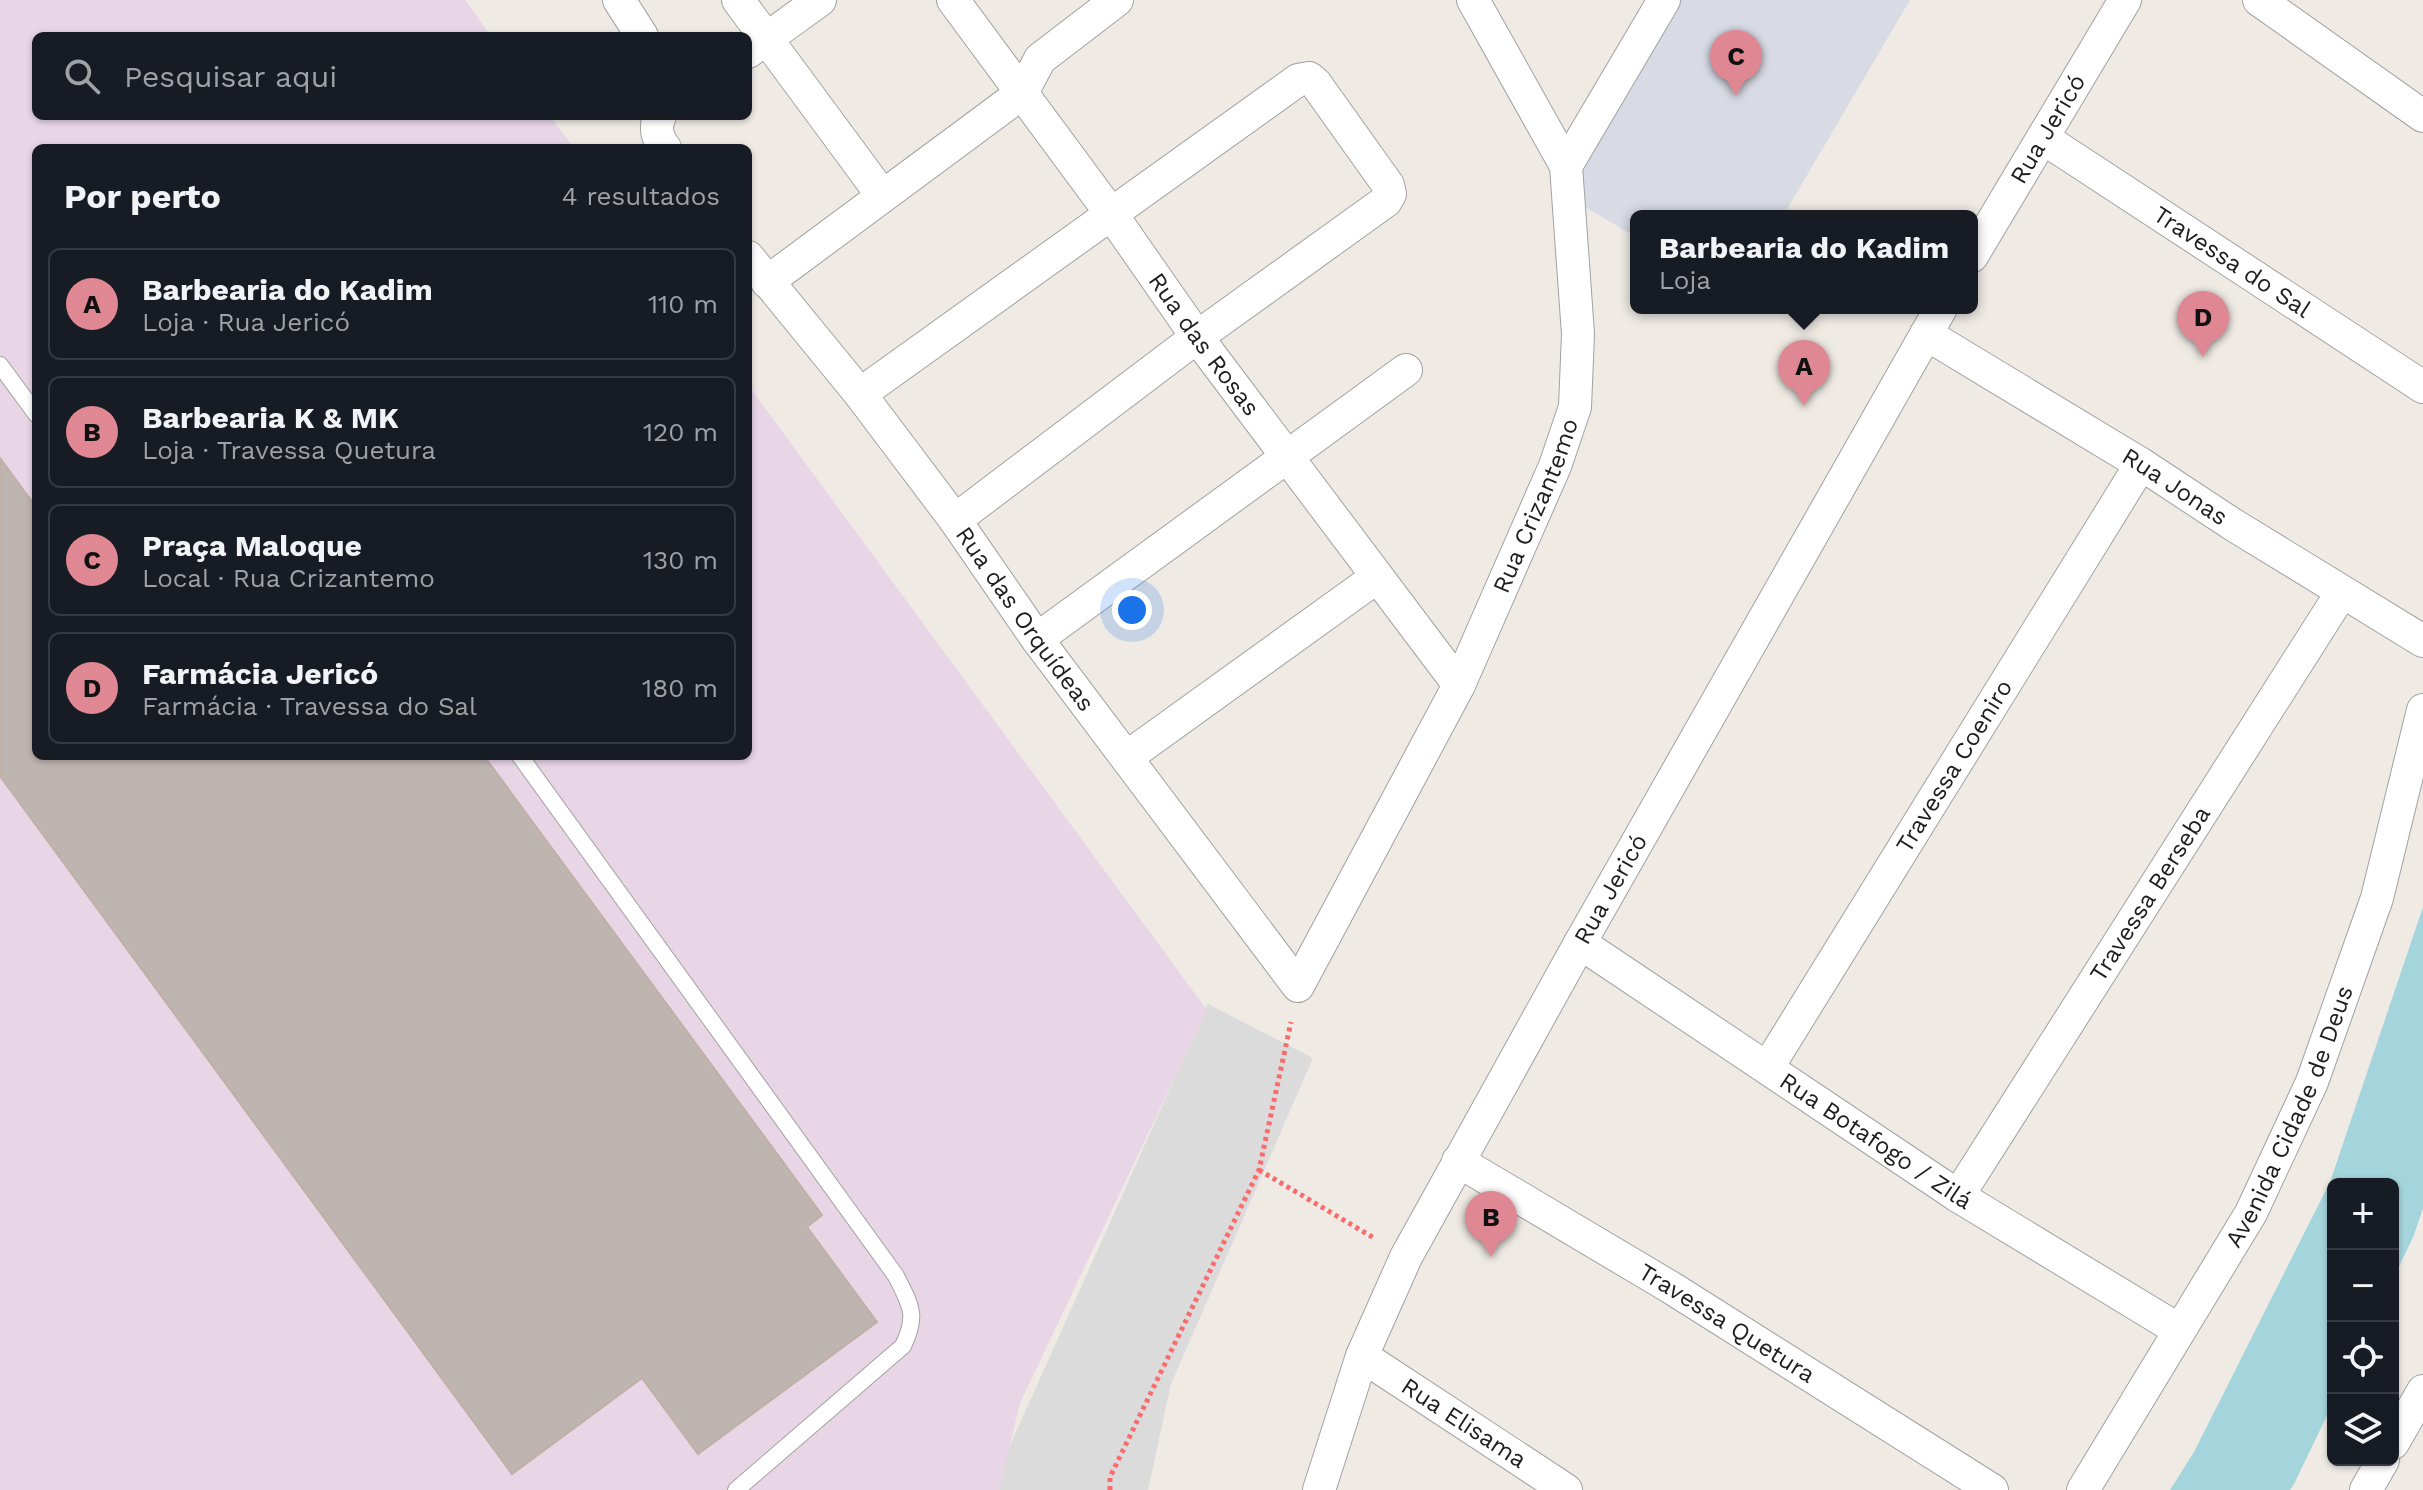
<!DOCTYPE html>
<html lang="pt">
<meta charset="utf-8">
<style>
body{margin:0;font-family:"Work Sans",sans-serif;background:#242831;color:#f1f3f6}
.controls{position:absolute;right:24px;bottom:24px;display:grid;overflow:hidden;border-radius:12px;box-shadow:0 2px 6px #0004}
.controls button{width:72px;height:72px;display:grid;place-items:center;padding:0;border:0;border-bottom:2px solid #363941;background:#171b24;color:#f1f3f6;font:40px sans-serif}
.you{position:absolute;left:1132px;top:610px;width:28px;height:28px;margin:-20px;border:6px solid #fff;border-radius:50%;background:#1a73e8;box-shadow:0 0 0 12px #1a73e833}
.badge{display:grid;place-items:center;width:52px;height:52px;border-radius:50%;background:#df8792;color:#111;font-size:26px;font-weight:700}
.pin{position:absolute;translate:-50% -66px;filter:drop-shadow(0 2px 4px #0008)}
.pin::after{content:'';position:absolute;top:42px;width:28px;height:24px;background:inherit;clip-path:polygon(0 0,100% 0,50% 100%)}
.popup{position:absolute;left:1630px;top:210px;width:348px;height:104px;box-sizing:border-box;display:grid;place-content:center;border-radius:12px;background:#171b24;filter:drop-shadow(0 2px 6px #0005);font-size:26px;white-space:nowrap;color:#9ea1a6}
.popup b{font-size:30px;color:#f1f3f6}
.popup::after{content:'';position:absolute;left:50%;top:100%;margin-left:-16px;border:16px solid transparent;border-top-color:#171b24}
.list{margin:0;padding:0;list-style:none}
h2{display:flex;justify-content:space-between;align-items:center;height:104px;margin:0;padding:0 32px;font-size:34px}
h2 small{font-size:26px;font-weight:400;color:#9ea1a6}
.list li{display:grid;grid-template-columns:52px 1fr auto;gap:24px;align-items:center;box-sizing:border-box;height:112px;margin:0 16px 16px;padding:0 16px;border:2px solid #363941;border-radius:12px}
.list b{display:block;font-size:30px;white-space:nowrap}
.list p{margin:0;font-size:26px;white-space:nowrap;color:#9ea1a6}
.list em{font-size:26px;font-style:normal;color:#9ea1a6}
.icon{flex:none;width:44px;height:44px;fill:none;stroke:currentColor;stroke-width:2;stroke-linecap:round;stroke-linejoin:round}
.map{position:relative;flex:none;width:2423px;height:1490px;overflow:hidden}
.search{position:absolute;background:#171b24;box-shadow:0 2px 6px #0004;left:32px;top:32px;width:720px;height:88px;display:flex;align-items:center;gap:20px;box-sizing:border-box;padding:0 28px;border-radius:12px;color:#9ea1a6;font-size:30px}
.panel{position:absolute;background:#171b24;box-shadow:0 2px 6px #0004;left:32px;top:144px;width:720px;height:616px;border-radius:12px}
.map>svg:first-child{display:block}
</style>
<div class="map">
<svg width="2423" height="1490" viewBox="0 0 2423 1490">
<rect width="100%" height="100%" fill="#efeae4"/>
<polygon fill="#dcdbdb" points="1208,1004 1313,1058 1171,1384 1148,1490 990,1490"/>
<polygon fill="#e8d6e6" points="0,0 465,0 491,36 36,36 36,116 550,116 574,148 36,148 36,756 748,756 748,385 1207,1010 1020,1403 999,1490 0,1490"/>
<polygon fill="#d8dae4" points="1674,0 1910,0 1783,216 1636,216 1636,237 1561,193"/>
<polygon fill="#a5d5dc" points="2423,907 2423,1208 2414,1235 2393,1279 2393,1184 2333,1184 2333,1403 2294,1484 2290,1490 2170,1490 2194,1452 2330,1182"/>
<polygon fill="#bfb5b0" stroke="#c0afa6" stroke-width="2" points="0,458 36,507 36,756 484,756 822,1215 807,1227 877,1322 698,1454 642,1378 512,1474 0,776"/>
<g fill="none" stroke-linecap="round" stroke-linejoin="round">
<g stroke="#a2a2a2" stroke-width="18">
<g id="lane">
<polyline points="0,365 36,414"/>
<path d="M520 756 896 1276C911 1306 918 1315 903 1346L736 1490"/>
</g>
</g>
<g stroke="#a2a2a2" stroke-width="34">
<g id="street">
<polyline points="619,0 642,36"/>
<polyline points="738,0 882,195"/>
<path id="s1" d="M953 0 1112 215 1197 337 1459 685"/>
<polyline points="2259,0 2423,116"/>
<polyline points="748,52 820,0"/>
<path d="M660 116C654 127 657 138 665 148"/>
<path id="s2" d="M2043 138 2423 387"/>
<polyline points="1566,166 1664,0"/>
<path id="s3" d="M1972 256 2125 0"/>
<path id="s4" d="M748 257 860 394 955 520 1037 639 1298 986 1459 685 1555 466 1575 407 1578 334 1566 166 1473 0"/>
<polyline points="767,282 1022,93 1040,59 1117,0"/>
<path id="s5" d="M1926 334 2141 464 2232 524 2423 641"/>
<polyline points="860,394 1298,80 1309,78 1316,84 1388,185 1390,194 1386,201 1197,337 955,520"/>
<polyline points="1037,639 1406,370"/>
<polyline points="1127,757 1377,577"/>
<path id="s6" d="M1580 943 1958 1196 2179 1330"/>
<path id="s7" d="M1768 1067 2141 464"/>
<path id="s8" d="M1458 1161 1670 1287 1992 1490"/>
<path id="s9" d="M1958 1196 2342 592"/>
<path id="s10" d="M1362 1356 1566 1490"/>
<polyline points="2393,1443 2423,1391"/>
<path id="s11" d="M1319 1490 1362 1356 1406 1257 1580 943 1941 308"/>
<path id="s12" d="M2083 1490 2251 1213 2312 1082 2377 898 2423 710"/>
<polyline points="2366,1490 2383,1460"/>
</g>
</g>
<g stroke="#f86c6d" stroke-width="5" stroke-dasharray="4 4" stroke-linecap="butt">
<polyline points="1259,1170 1374,1238"/>
<polyline points="1110,1490 1110,1477 1259,1170 1291,1022"/>
</g>
<use href="#lane" stroke="#fff" stroke-width="16"/>
<use href="#street" stroke="#fff" stroke-width="32"/>
</g>
<g text-anchor="middle" dominant-baseline="central" stroke-width="6" stroke-linejoin="round" paint-order="stroke">
<g font-size="24" fill="#1e1e1e" stroke="#fff">
<text stroke="none"><textPath href="#s3" startOffset="148">Rua Jericó</textPath></text>
<text stroke="none"><textPath href="#s2" startOffset="226">Travessa do Sal</textPath></text>
<text stroke="none"><textPath href="#s1" startOffset="426">Rua das Rosas</textPath></text>
<text stroke="none"><textPath href="#s5" startOffset="292">Rua Jonas</textPath></text>
<text stroke="none"><textPath href="#s4" startOffset="1450">Rua Crizantemo</textPath></text>
<text stroke="none"><textPath href="#s4" startOffset="456">Rua das Orquídeas</textPath></text>
<text stroke="none"><textPath href="#s7" startOffset="354">Travessa Coeniro</textPath></text>
<text stroke="none"><textPath href="#s11" startOffset="670">Rua Jericó</textPath></text>
<text stroke="none"><textPath href="#s9" startOffset="358">Travessa Berseba</textPath></text>
<text stroke="none"><textPath href="#s12" startOffset="428">Avenida Cidade de Deus</textPath></text>
<text stroke="none"><textPath href="#s6" startOffset="356">Rua Botafogo / Zilá</textPath></text>
<text stroke="none"><textPath href="#s8" startOffset="314">Travessa Quetura</textPath></text>
<text stroke="none"><textPath href="#s10" startOffset="122">Rua Elisama</textPath></text>
</g>
</g>
</svg>
<div class="controls">
<button>+</button>
<button>−</button>
<button><svg class="icon" aria-label="locate" viewBox="0 0 24 24"><circle cx="12" cy="12" r="6"/><path d="M12 2v4M12 18v4M2 12h4M18 12h4"/></svg></button>
<button><svg class="icon" aria-label="layers" viewBox="0 0 24 24"><path d="M12 4l9 5-9 5-9-5zM3 14l9 5 9-5"/></svg></button>
</div>
<div class="you"></div>
<div class="pin badge" style="left:1804px;top:406px">A</div>
<div class="popup"><b>Barbearia do Kadim</b>Loja</div>
<div class="pin badge" style="left:1491px;top:1257px">B</div>
<div class="pin badge" style="left:1736px;top:96px">C</div>
<div class="pin badge" style="left:2203px;top:357px">D</div>
<div class="search"><svg class="icon" aria-label="search" viewBox="0 0 24 24"><circle cx="10" cy="10" r="6"/><path d="M15 15l6 6"/></svg>Pesquisar aqui</div>
<section class="panel">
<h2>Por perto<small>4 resultados</small></h2>
<ul class="list">
<li><span class="badge">A</span><div><b>Barbearia do Kadim</b><p>Loja · Rua Jericó</p></div><em>110 m</em></li>
<li><span class="badge">B</span><div><b>Barbearia K &amp; MK</b><p>Loja · Travessa Quetura</p></div><em>120 m</em></li>
<li><span class="badge">C</span><div><b>Praça Maloque</b><p>Local · Rua Crizantemo</p></div><em>130 m</em></li>
<li><span class="badge">D</span><div><b>Farmácia Jericó</b><p>Farmácia · Travessa do Sal</p></div><em>180 m</em></li>
</ul>
</section>
</div>
